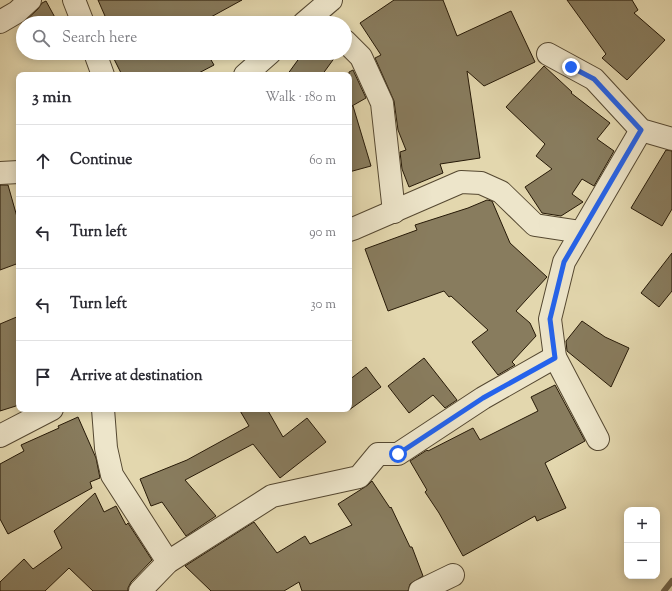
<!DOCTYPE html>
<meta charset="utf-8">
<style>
body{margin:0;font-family:"Sorts Mill Goudy",serif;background:#f7f7f7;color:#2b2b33}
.controls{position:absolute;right:12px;bottom:12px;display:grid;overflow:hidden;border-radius:8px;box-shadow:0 2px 10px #0003}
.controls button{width:36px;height:36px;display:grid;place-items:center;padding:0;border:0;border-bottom:1px solid #e1e1e2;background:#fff;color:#2b2b33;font:20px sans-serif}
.stop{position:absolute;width:12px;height:12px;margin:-9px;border:3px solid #2563eb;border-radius:50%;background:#fff}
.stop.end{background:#2563eb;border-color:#fff;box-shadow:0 1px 4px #0008}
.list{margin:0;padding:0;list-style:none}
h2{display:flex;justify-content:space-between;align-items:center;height:52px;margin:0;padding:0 16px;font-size:17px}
h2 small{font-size:13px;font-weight:400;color:#7c7c81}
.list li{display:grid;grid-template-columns:26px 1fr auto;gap:12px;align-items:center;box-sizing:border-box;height:72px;padding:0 16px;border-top:1px solid #e1e1e2}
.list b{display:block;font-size:15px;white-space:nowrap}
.list em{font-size:13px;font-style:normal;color:#7c7c81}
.icon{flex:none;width:22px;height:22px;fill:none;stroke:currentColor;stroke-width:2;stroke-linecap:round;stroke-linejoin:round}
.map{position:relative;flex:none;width:672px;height:591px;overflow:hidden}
.search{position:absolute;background:#fff;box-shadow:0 2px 10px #0003;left:16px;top:16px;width:336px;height:44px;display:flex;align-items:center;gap:10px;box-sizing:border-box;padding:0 14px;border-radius:22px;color:#7c7c81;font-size:15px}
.panel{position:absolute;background:#fff;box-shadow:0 2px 10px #0003;left:16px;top:72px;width:336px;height:340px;border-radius:8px}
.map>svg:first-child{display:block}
</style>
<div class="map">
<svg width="672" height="591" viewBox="0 0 672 591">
<rect width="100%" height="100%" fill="#e3d7ae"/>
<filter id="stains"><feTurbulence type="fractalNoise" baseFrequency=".005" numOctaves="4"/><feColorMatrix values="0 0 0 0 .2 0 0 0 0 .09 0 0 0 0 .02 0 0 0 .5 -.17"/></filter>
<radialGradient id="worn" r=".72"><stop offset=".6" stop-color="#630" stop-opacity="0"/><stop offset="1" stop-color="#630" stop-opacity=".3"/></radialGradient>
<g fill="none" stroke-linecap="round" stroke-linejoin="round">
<polyline stroke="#716449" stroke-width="6" points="664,591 672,581"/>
</g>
<g fill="#887c5e" stroke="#261907">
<polygon points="98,0 242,0 200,23 108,23"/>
<polygon points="394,0 443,0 457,36 511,11 535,62 484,86 467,71 480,158 440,164 443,173 409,187 402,169 400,152 406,150 398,130 394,101 375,58 381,55 360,23"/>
<polygon points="567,0 632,0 638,10 634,13 665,40 627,80 602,58 606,54"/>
<polygon points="46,1 58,23 23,23 38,9 42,3"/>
<polygon points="111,53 207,53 214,65 195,75 122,75"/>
<polygon points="303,53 338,53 322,75 287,75"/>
<polygon points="544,66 572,92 571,93 610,123 597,139 614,151 594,186 582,179 572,194 583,202 561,216 542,213 525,187 552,169 536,156 545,144 506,107"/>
<polygon points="353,70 366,98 352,106 353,106 371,166 349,172 349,72"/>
<polygon points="666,150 672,151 672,209 662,226 631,208"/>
<polygon points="0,185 8,185 19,224 19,263 0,270"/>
<polygon points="487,200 492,201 510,243 547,277 516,311 530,323 536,336 512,362 515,365 498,375 472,342 488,330 451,296 449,297 444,291 388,311 365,249 417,230 415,225 468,208"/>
<polygon points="672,253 672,291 659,307 641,293"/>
<polygon points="19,316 19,405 0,411 0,324"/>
<polygon points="582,321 605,337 629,348 611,387 567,351 566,341"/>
<polygon points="424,358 457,400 445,408 433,395 409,413 388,386"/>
<polygon points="366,367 381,387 349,410 349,380"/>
<polygon points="555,385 585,441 545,463 566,508 537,521 535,516 463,556 439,513 425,492 427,490 410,461 427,450 428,451 473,428 480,440 538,411 531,397"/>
<polygon points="239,409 267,409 283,437 307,418 326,442 280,478 253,444 185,480 216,516 186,536 162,502 151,506 140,479 187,460 249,426"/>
<polygon points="78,417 96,458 100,478 90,482 92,488 8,534 0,519 0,464 24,451 21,445 59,428 58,426"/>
<polygon points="372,481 390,508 391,507 410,547 412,547 423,576 410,584 408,591 302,591 299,582 284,591 211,591 185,566 254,522 277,553 305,536 310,544 352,525 338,504 368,485"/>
<polygon points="95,493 104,512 116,506 126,525 128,523 152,560 131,582 128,588 128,591 93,591 69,568 45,591 0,591 0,582 24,559 33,569 62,548 54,531"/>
</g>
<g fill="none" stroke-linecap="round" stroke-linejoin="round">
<g stroke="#554831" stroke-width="24">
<g id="minor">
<polyline points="74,0 83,23"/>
<polyline points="0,22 17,12 30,0"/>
<polyline points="304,23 331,0"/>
<polyline points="345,41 361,57 382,103 394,212"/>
<polyline points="95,53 103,75"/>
<polyline points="548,54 594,79 641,130 672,139"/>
<polyline points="245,75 270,53"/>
<polyline points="0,173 19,172"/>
<polyline points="349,230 355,228 461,182 481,183 501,192 535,225 581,232"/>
<polyline points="103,409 106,448 112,475 168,562"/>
<polyline points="0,436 52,409"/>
<polyline points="598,439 555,357 550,319 564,262 641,130"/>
<polyline points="140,591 168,562 272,496 359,477 378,454 398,454 483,398 555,357"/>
<polyline points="420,591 453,575"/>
</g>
</g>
<use href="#minor" stroke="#ede5ca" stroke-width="22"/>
</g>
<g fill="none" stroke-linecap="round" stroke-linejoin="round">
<polyline stroke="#2563eb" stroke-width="5" points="398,454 483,398 555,358 550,319 564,262 641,130 594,79 571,67"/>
</g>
<rect width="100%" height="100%" filter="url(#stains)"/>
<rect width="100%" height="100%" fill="url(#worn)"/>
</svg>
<div class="controls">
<button>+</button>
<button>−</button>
</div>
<div class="stop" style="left:398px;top:454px"></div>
<div class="stop end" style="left:571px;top:67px"></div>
<div class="search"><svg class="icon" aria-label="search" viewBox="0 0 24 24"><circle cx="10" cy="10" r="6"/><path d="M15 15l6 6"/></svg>Search here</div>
<section class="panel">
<h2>3 min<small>Walk · 180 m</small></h2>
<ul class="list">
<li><svg class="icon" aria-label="ahead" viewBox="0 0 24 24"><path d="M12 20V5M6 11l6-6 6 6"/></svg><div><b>Continue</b></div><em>60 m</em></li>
<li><svg class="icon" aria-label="left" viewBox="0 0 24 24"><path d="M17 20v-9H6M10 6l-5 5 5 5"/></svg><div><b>Turn left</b></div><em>90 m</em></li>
<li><svg class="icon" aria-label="left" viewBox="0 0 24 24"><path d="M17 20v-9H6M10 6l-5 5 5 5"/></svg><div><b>Turn left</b></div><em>30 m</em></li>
<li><svg class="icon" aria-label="arrive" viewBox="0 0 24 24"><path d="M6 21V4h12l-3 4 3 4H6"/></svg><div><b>Arrive at destination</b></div></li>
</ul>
</section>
</div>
